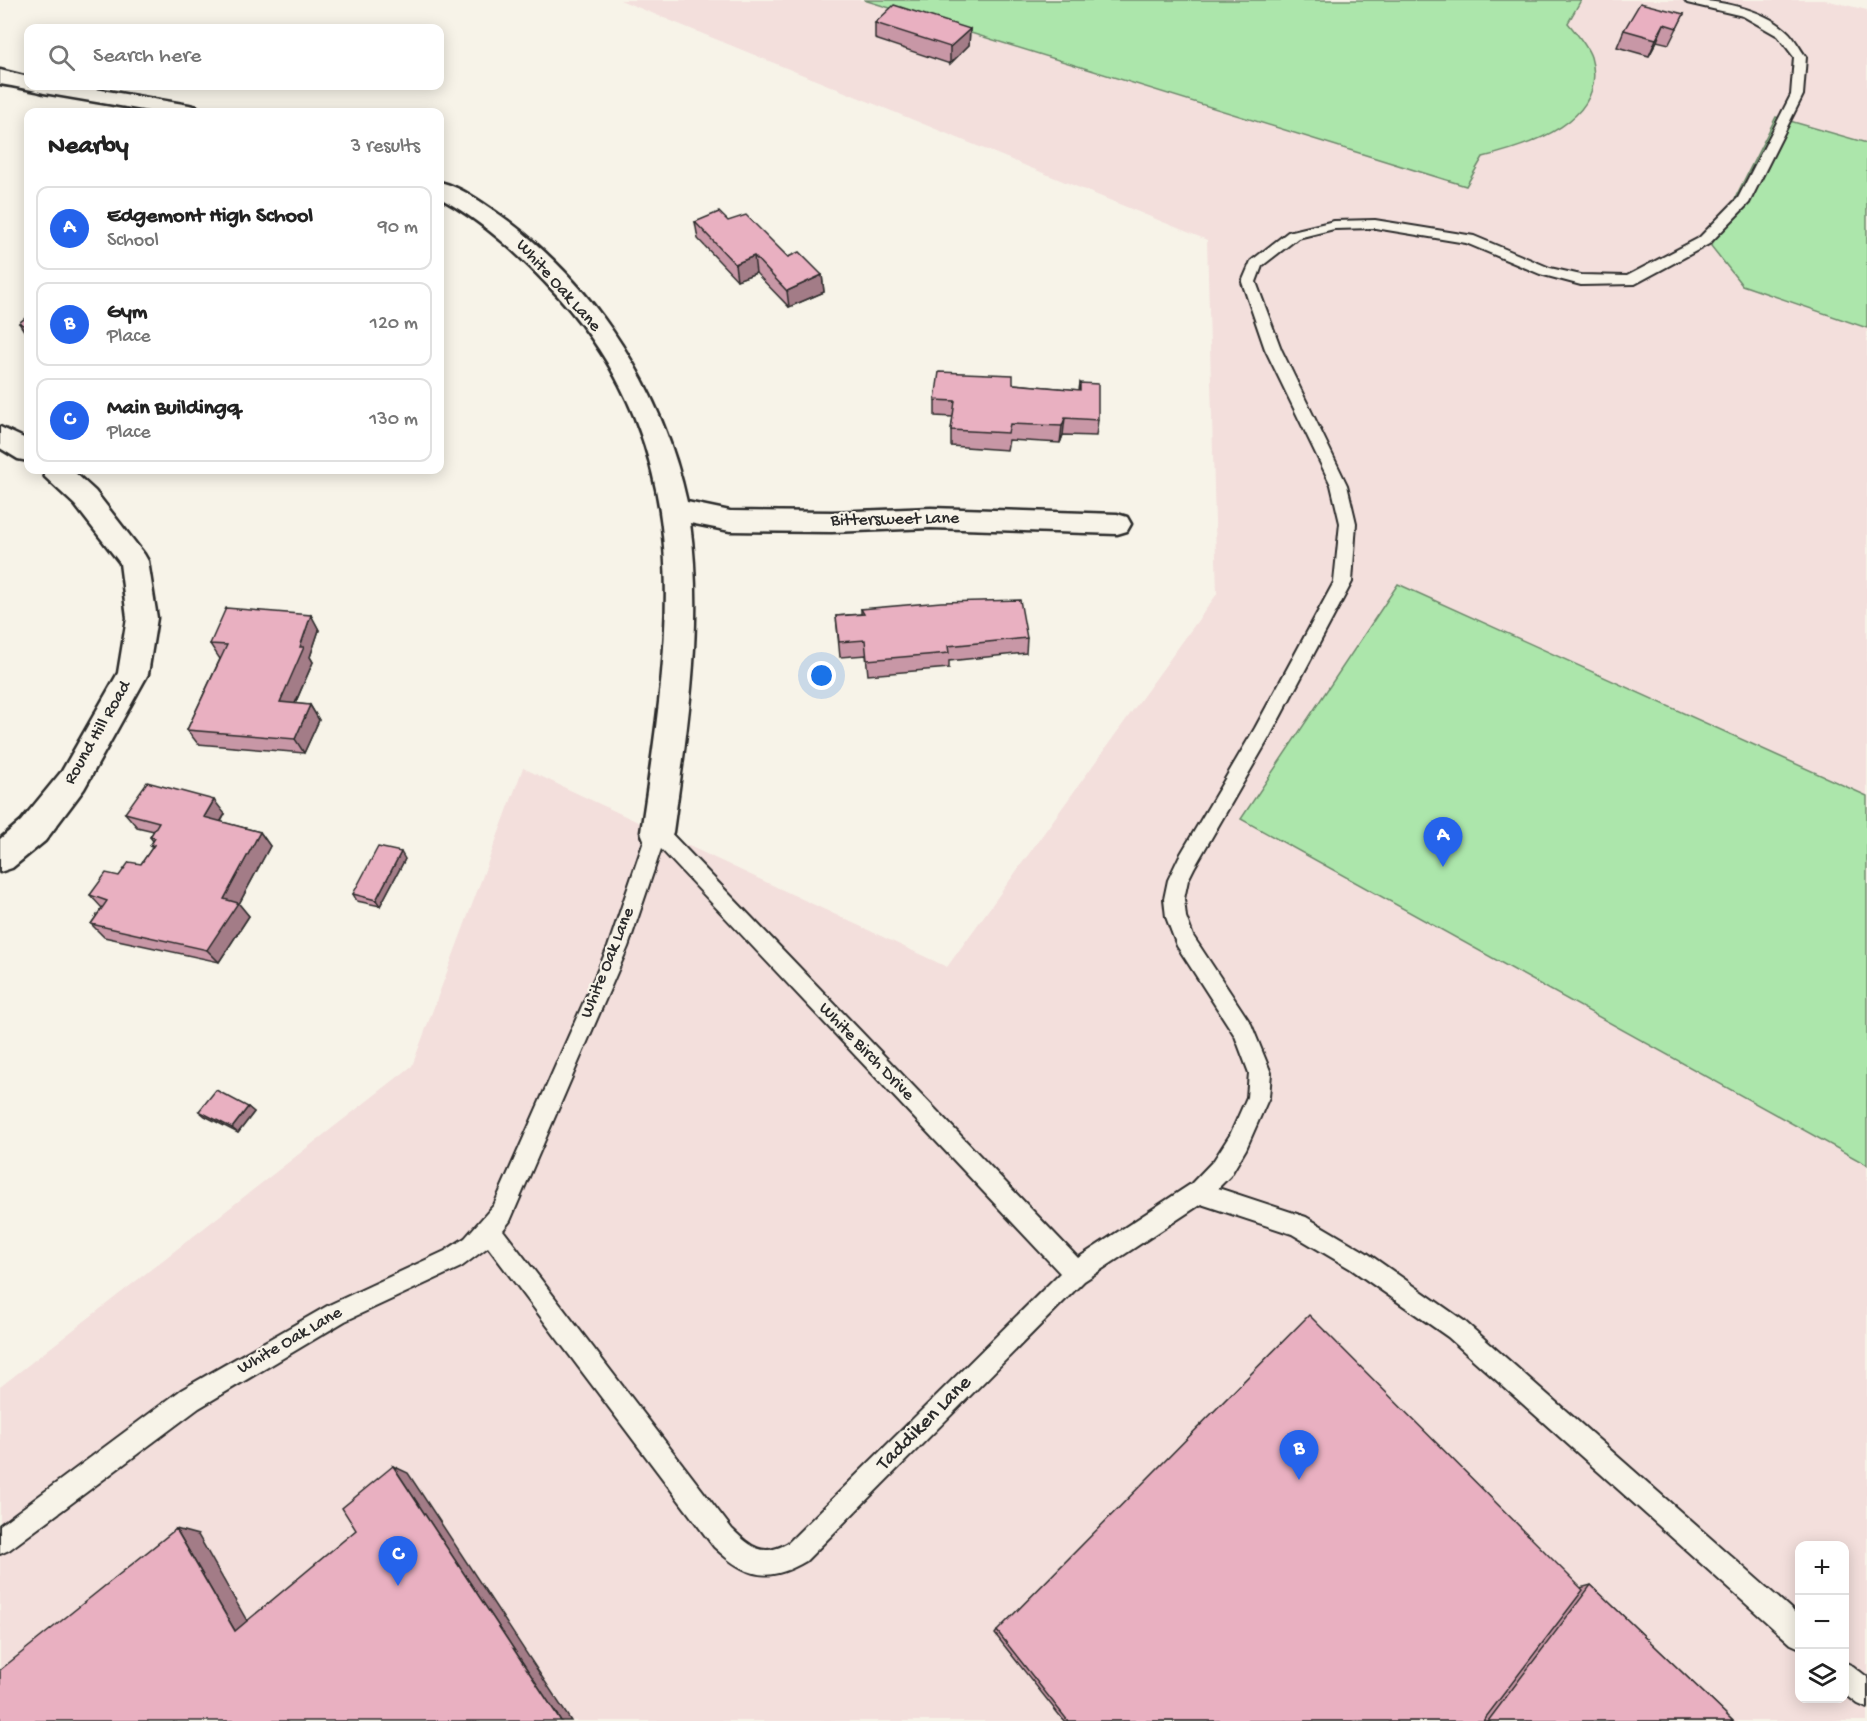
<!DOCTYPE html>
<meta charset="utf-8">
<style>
body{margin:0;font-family:"Gochi Hand",sans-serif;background:#f6f6f6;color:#222}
.controls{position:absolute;right:18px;bottom:18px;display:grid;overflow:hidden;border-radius:12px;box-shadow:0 3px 15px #0003}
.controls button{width:54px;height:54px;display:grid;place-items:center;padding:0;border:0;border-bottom:2px solid #e0e0e0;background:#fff;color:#222;font:30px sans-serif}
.you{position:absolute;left:822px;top:676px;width:21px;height:21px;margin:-15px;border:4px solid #fff;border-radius:50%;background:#1a73e8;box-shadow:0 0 0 9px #1a73e833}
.badge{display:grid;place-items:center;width:39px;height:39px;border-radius:50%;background:#2563eb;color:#fff;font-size:20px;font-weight:700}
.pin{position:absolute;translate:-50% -50px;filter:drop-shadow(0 2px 3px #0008)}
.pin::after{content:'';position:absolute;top:32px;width:21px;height:18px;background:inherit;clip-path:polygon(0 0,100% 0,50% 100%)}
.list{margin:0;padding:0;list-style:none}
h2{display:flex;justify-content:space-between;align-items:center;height:78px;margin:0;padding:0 24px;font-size:26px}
h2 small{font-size:20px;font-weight:400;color:#767676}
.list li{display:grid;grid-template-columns:39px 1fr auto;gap:18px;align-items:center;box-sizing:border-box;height:84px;margin:0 12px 12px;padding:0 12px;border:2px solid #e0e0e0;border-radius:12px}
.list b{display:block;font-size:22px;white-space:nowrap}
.list p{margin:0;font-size:20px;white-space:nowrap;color:#767676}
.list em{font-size:20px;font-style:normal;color:#767676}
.icon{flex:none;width:33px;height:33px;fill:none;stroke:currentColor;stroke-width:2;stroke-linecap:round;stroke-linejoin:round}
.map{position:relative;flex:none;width:1867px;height:1721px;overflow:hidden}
.search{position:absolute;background:#fff;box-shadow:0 3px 15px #0003;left:24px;top:24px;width:420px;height:66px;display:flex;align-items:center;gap:15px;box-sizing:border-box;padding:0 21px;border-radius:12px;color:#767676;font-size:22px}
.panel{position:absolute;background:#fff;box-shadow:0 3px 15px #0003;left:24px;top:108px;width:420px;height:366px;border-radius:12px}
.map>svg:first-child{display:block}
</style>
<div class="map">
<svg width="1867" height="1721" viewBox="0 0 1867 1721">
<rect width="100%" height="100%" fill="#f7f3e8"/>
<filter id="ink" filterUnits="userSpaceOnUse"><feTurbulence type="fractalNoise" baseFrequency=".0167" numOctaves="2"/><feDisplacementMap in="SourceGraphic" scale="12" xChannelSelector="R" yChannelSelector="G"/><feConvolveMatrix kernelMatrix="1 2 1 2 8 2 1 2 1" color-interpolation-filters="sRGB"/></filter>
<g filter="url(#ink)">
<path fill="#f3dfdc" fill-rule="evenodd" d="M620 0H1825L1867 10V1721H0V1387L412 1066 523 768 947 967 1217 594 1207 240ZM1800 1546H1844V1698H1800Z"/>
<g fill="#ace6ab" stroke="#6c886b" stroke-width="1.5">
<path d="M864 0H1581L1568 23C1576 33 1587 45 1591 57 1610 121 1528 146 1483 157L1466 186Z"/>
<polygon points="1776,117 1867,143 1867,328 1742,285 1711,246"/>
<polygon points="1398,584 1867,796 1867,1165 1241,819"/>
</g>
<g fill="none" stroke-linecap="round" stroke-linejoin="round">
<g stroke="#2b2b2b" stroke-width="4">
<g id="service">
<path d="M1685 0C1717 0 1762 8 1787 31 1794 37 1800 49 1806 57L1803 95 1749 203 1709 244 1635 284 1581 285 1540 274 1466 243 1375 228 1334 229 1298 238 1262 266 1256 282 1281 349 1347 485 1356 523 1352 582 1269 738 1194 868 1188 880 1184 899 1186 917 1193 936 1251 1024 1271 1073 1269 1097 1246 1149 1230 1176 1218 1188 1306 1217 1367 1253 1464 1321 1800 1617V1648L1791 1644 1448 1337 1351 1269 1292 1234 1201 1204 1084 1281 806 1561C767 1584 746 1577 714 1547L488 1247 461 1267 345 1321 199 1408 9 1550 0 1554V1525L181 1390 329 1305 445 1251 465 1238 494 1205 608 947 647 832 650 826 657 824 664 826 1078 1258 1191 1184 1214 1160 1230 1135 1247 1097 1249 1073 1235 1036 1177 946 1166 917 1164 899 1168 880 1179 857 1255 728 1334 582 1340 523 1331 485 1265 349 1242 282 1251 261 1288 232 1334 221 1375 220 1474 236 1550 268 1581 275 1627 276 1699 238 1738 198 1791 95 1794 57 1778 36 1743 16 1687 3ZM661 849 1060 1273 788 1543C762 1558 751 1547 732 1529L503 1230 510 1221 628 947Z"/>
<polygon points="1844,1662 1853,1666 1867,1677 1867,1708 1858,1704 1844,1693"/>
</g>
</g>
<g stroke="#2b2b2b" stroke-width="5">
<g id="minor">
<path d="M0 70 28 77V86H78L189 105 197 107 200 112H155L44 93C30 89 16 87 0 84Z"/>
<path d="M440 182C464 188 487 206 507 220 598 289 663 391 687 502L730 511 832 512 931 508 1117 514 1127 517 1131 524 1127 531 1117 534 931 528 832 532 730 531 690 523C704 625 687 730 673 832L669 842 657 846 645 842 641 832C670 637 702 457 558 296 523 258 486 223 440 198Z"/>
<polygon points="0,427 28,440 28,461 18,459 0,448"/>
<polygon points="42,470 72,470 95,491 144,554 148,561 157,618 148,674 84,789 45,841 12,868 0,872 0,839 21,821 62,771 118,673 127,618 120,563 75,505 45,477"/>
</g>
</g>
<use href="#service" fill="#f7f3e8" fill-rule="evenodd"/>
<use href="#minor" fill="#f7f3e8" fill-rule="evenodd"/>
</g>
<g fill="#c897a6" stroke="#2b2b2b" stroke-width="1.5">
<polygon points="1684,14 1669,44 1657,41 1649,56 1617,47 1624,30"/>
<polygon points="875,23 970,29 969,45 950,64 875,39"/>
<polygon points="728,221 788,257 822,275 824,292 789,307 756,273 737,280 698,239 695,222"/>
<polygon points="28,316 28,337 19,323"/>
<polygon points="1080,383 1098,420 1096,436 1063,435 1060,443 1009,440 1007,450 951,446 951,430 953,417 935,416 935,400 1013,384 1079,390"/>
<polygon points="861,609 1027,638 1026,653 949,661 949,668 868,675 866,655 840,657 836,616 861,614"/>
<polygon points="311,615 319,630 310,657 313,662 295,704 310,705 319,720 304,753 198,744 187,730 220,659 210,644"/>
<polygon points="125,813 225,814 221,822 260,832 270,846 239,904 249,916 219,962 104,937 91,924 102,908 90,895 119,876 141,864 152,848 150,846 153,841 150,837 154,831 137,827"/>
<polygon points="405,859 380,906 357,901 353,894"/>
<polygon points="248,1107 254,1112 238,1133 205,1116 199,1111"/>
<polygon points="1591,1585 1733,1721 1064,1721 995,1634 997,1631 1580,1588"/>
</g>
<g fill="#a37b87" stroke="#2b2b2b" stroke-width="1.5">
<polygon points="1664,24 1657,41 1649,56 1656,39"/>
<polygon points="970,29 969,45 950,64 950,47"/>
<polygon points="754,256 756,273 737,280 735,264"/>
<polygon points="822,275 824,292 789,307 787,291"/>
<polygon points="1065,418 1063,435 1060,443 1062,426"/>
<polygon points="311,615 319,630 310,657 313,662 289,717 280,702"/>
<polygon points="310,705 319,720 304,753 295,739"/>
<polygon points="214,800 225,814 215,831 204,817"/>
<polygon points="260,832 270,846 239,904 249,916 219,962 207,950 224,899"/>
<polygon points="401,852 405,859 380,906 376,900"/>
<polygon points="248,1107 254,1112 238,1133 232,1128"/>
<polygon points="393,1466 408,1473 571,1721 561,1721"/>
<polygon points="176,1529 198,1535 255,1635 235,1631"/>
</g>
<g fill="#e9b0c1" stroke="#2b2b2b" stroke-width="1.5">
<polygon points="1640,3 1684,14 1677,28 1664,24 1656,39 1624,30"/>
<polygon points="894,5 970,29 950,47 875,23"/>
<polygon points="719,212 728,221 746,215 788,257 799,252 822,275 787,291 754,256 735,264 695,222"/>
<polygon points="28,316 28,327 19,323"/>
<polygon points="939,372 1013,375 1013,384 1080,390 1080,383 1098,384 1098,420 1065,418 1062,426 1010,424 1008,433 951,430 955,401 935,400"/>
<polygon points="1020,600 1027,638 948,646 949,653 867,660 865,640 839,642 836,616 864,614 861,609 941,602"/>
<polygon points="226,608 311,615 300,647 304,647 280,702 310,705 295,739 187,730 227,645 210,644"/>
<polygon points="147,782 214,800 204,817 260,832 224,899 238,903 207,950 91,924 107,901 90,895 106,873 119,876 129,862 141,864 154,845 150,846 155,838 150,837 159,822 125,813"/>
<polygon points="378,847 401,852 376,900 353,894"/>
<polygon points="216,1090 248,1107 232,1128 199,1111"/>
<polygon points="1309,1315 1583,1590 1483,1721 1068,1721 997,1631"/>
<polygon points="393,1466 561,1721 0,1721 0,1670 176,1529 235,1631 356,1530 342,1508"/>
<polygon points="1591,1585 1733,1721 1488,1721"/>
</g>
</g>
<g text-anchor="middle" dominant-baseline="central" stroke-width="4.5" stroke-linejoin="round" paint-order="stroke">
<g font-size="18" fill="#2b2b2b" stroke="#f7f3e8">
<text transform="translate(558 286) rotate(48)">White Oak Lane</text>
<text transform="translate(895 520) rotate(-1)">Bittersweet Lane</text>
<text transform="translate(98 733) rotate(-60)">Round Hill Road</text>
<text transform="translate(608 963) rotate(-68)">White Oak Lane</text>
<text transform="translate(866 1052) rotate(46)">White Birch Drive</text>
<text transform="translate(290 1341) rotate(-30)">White Oak Lane</text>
</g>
<g font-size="21" fill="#2b2b2b" stroke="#f7f3e8">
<text transform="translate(925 1424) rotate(-45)">Taddiken Lane</text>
</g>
</g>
</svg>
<div class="controls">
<button>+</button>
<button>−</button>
<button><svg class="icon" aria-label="layers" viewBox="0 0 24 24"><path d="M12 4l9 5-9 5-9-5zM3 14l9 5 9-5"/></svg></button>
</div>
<div class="you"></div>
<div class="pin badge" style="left:1443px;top:867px">A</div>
<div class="pin badge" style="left:1299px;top:1480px">B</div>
<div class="pin badge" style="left:398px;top:1586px">C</div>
<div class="search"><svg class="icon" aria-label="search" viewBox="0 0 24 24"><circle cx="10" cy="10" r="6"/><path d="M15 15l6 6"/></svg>Search here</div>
<section class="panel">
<h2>Nearby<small>3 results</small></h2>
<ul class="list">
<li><span class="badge">A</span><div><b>Edgemont High School</b><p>School</p></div><em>90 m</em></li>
<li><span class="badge">B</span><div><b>Gym</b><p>Place</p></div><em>120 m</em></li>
<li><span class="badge">C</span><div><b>Main Buildingq</b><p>Place</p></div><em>130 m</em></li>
</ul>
</section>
</div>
